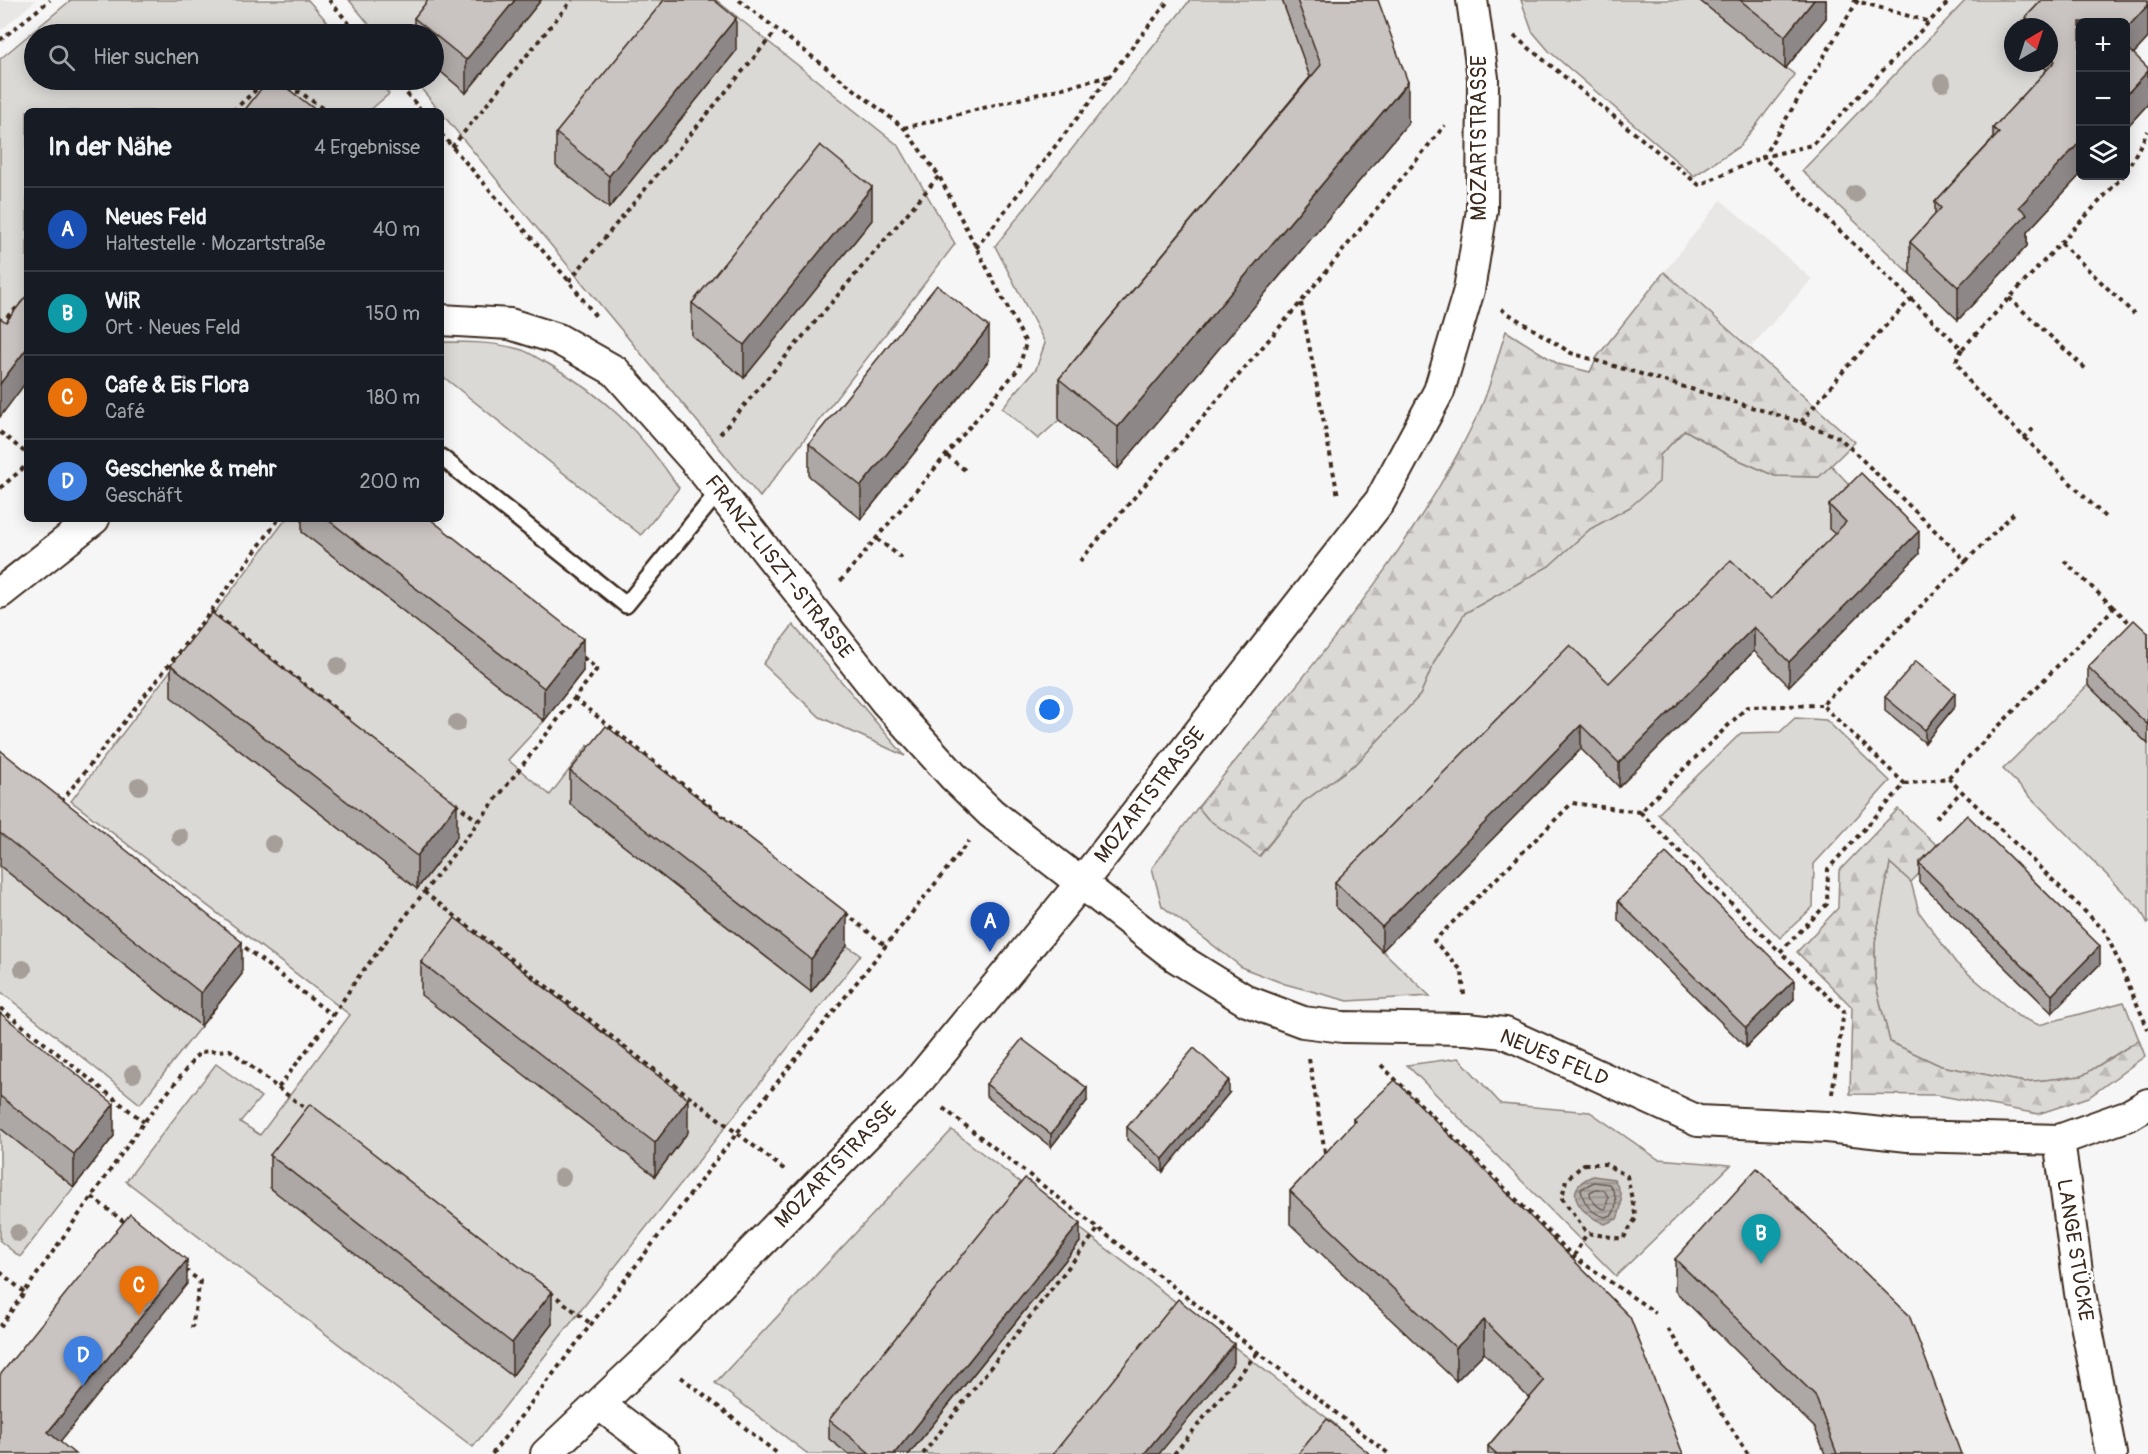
<!DOCTYPE html>
<html lang="de">
<meta charset="utf-8">
<style>
body{margin:0;font-family:Pangolin,sans-serif;background:#242831;color:#f1f3f6}
.controls{position:absolute;right:18px;top:18px;display:grid;overflow:hidden;border-radius:9px;box-shadow:0 3px 15px #0003}
.controls button{width:54px;height:54px;display:grid;place-items:center;padding:0;border:0;border-bottom:2px solid #363941;background:#171b24;color:#f1f3f6;font:30px sans-serif}
.compass{position:absolute;left:2004px;top:18px;width:54px;height:54px;border-radius:50%;background:#171b24;box-shadow:0 3px 15px #0003;rotate:39deg}
.you{position:absolute;left:1050px;top:710px;width:21px;height:21px;margin:-15px;border:4px solid #fff;border-radius:50%;background:#1a73e8;box-shadow:0 0 0 9px #1a73e833}
.badge{display:grid;place-items:center;width:39px;height:39px;border-radius:50%;background:#d93025;color:#fff;font-size:20px;font-weight:700}
.pin{position:absolute;translate:-50% -50px;filter:drop-shadow(0 2px 3px #0008)}
.pin::after{content:'';position:absolute;top:32px;width:21px;height:18px;background:inherit;clip-path:polygon(0 0,100% 0,50% 100%)}
.list{margin:0;padding:0;list-style:none}
h2{display:flex;justify-content:space-between;align-items:center;height:78px;margin:0;padding:0 24px;font-size:26px}
h2 small{font-size:20px;font-weight:400;color:#9ea1a6}
.list li{display:grid;grid-template-columns:39px 1fr auto;gap:18px;align-items:center;box-sizing:border-box;height:84px;padding:0 24px;border-top:2px solid #363941}
.list b{display:block;font-size:22px;white-space:nowrap}
.list p{margin:0;font-size:20px;white-space:nowrap;color:#9ea1a6}
.list em{font-size:20px;font-style:normal;color:#9ea1a6}
.icon{flex:none;width:33px;height:33px;fill:none;stroke:currentColor;stroke-width:2;stroke-linecap:round;stroke-linejoin:round}
.map{position:relative;flex:none;width:2148px;height:1454px;overflow:hidden}
.search{position:absolute;background:#171b24;box-shadow:0 3px 15px #0003;left:24px;top:24px;width:420px;height:66px;display:flex;align-items:center;gap:15px;box-sizing:border-box;padding:0 21px;border-radius:33px;color:#9ea1a6;font-size:22px}
.panel{position:absolute;background:#171b24;box-shadow:0 3px 15px #0003;left:24px;top:108px;width:420px;height:414px;border-radius:9px}
.map>svg:first-child{display:block}
</style>
<div class="map">
<svg width="2148" height="1454" viewBox="0 0 2148 1454">
<defs>
<pattern id="forest-firs" width="22" height="20" patternUnits="userSpaceOnUse" patternTransform="scale(1.5)"><rect width="22" height="20" fill="#dbd9d6"/><path d="M5 1l3.5 6h-7zM16 11l3.5 6h-7z" fill="#bdbab7"/></pattern>
<pattern id="water-rules" width="6" height="5" patternUnits="userSpaceOnUse" patternTransform="scale(1.5)"><rect width="6" height="5" fill="#b4aeaa"/><path d="M0 2.5h6" fill="none" stroke="#948e8a"/></pattern>
</defs>
<rect width="100%" height="100%" fill="#f7f6f6"/>
<filter id="ink" filterUnits="userSpaceOnUse"><feTurbulence type="fractalNoise" baseFrequency=".0167" numOctaves="2"/><feDisplacementMap in="SourceGraphic" scale="12" xChannelSelector="R" yChannelSelector="G"/><feConvolveMatrix kernelMatrix="1 2 1 2 8 2 1 2 1" color-interpolation-filters="sRGB"/></filter>
<g filter="url(#ink)">
<g fill="#e9e7e6">
<polygon points="0,0 36,0 0,31"/>
<polygon points="1721,200 1812,279 1751,347 1664,272"/>
</g>
<g fill="#dbd9d6" stroke="#8b827a" stroke-width="1.5">
<polygon points="71,0 308,0 338,34 34,34 34,80 377,80 389,94 369,111 27,111 27,328 0,350 0,59"/>
<polygon points="349,0 455,0 427,34 377,34"/>
<polygon points="541,0 716,0 899,146 955,244 760,497 414,80 434,80 434,66 466,93"/>
<polygon points="1190,0 1282,0 1321,106 1059,420 1038,439 1002,408 1036,369 1045,343 995,246"/>
<polygon points="1521,0 1699,0 1795,75 1740,146 1694,176 1549,51 1532,31"/>
<polygon points="1966,0 2063,0 2047,27 2013,27 2013,63 2040,63 2059,81 1941,241 1910,274 1802,171"/>
<path d="M441 342C467 342 493 342 519 349 528 351 538 359 547 363 604 395 643 434 679 488L641 535 441 375Z"/>
<polygon points="1685,430 1728,455 1775,476 1818,477 1831,465 1861,497 1846,546 1336,906 1430,996 1348,1001 1285,984 1243,968 1162,906 1152,868 1198,807 1208,819 1260,856 1303,802 1358,762 1420,695 1435,660 1465,613 1549,566 1590,529 1630,507 1660,455"/>
<polygon points="286,519 312,519 302,532 544,721 508,760 550,795 588,745 606,759 570,804 811,992 847,946 861,955 473,1447 126,1181 216,1064 261,1097 240,1122 260,1135 350,1015 71,801"/>
<polygon points="793,625 905,756 820,717 763,664"/>
<polygon points="2088,685 2148,744 2148,924 2140,909 2003,769"/>
<polygon points="1795,718 1826,720 1890,781 1814,864 1813,907 1780,938 1658,814 1741,733 1780,732"/>
<polygon points="1890,863 1911,882 1919,912 1956,963 2018,1016 2039,1025 2124,1002 2139,1040 2082,1076 2024,1082 1941,1066 1890,1042 1875,982 1875,942"/>
<polygon points="0,866 201,1026 140,1104 0,991"/>
<polygon points="1459,1058 1501,1104 1590,1112 1658,1159 1731,1165 1616,1276 1407,1065"/>
<polygon points="0,1128 74,1187 20,1257 0,1241"/>
<polygon points="952,1130 1336,1425 1313,1454 909,1454 1080,1242 830,1438 848,1454 808,1454 715,1383"/>
</g>
<g fill="url(#forest-firs)" stroke="#8b827a" stroke-width="1.5">
<path d="M1664 272 1855 442 1819 477 1775 476 1728 455 1685 430 1660 455 1659 482 1630 507 1590 529 1549 566 1465 613 1435 660 1420 695 1358 762 1303 802 1259 856 1208 819 1198 807C1299 681 1409 559 1479 412 1491 387 1497 357 1506 331L1558 364 1590 372 1597 357Z"/>
<polygon points="1898,809 1942,850 1911,882 1890,863 1875,942 1875,982 1890,1042 1941,1066 2024,1082 2082,1076 2139,1040 2145,1056 2089,1097 2038,1114 1937,1095 1850,1094 1852,1007 1797,952 1838,908 1839,871"/>
</g>
<path fill="url(#water-rules)" stroke="#847972" stroke-width="1.5" d="M1593 1176 1614 1179C1622 1194 1624 1203 1617 1219L1605 1224C1581 1215 1559 1189 1593 1176Z"/>
<g fill="none" stroke-linecap="round" stroke-linejoin="round">
<g stroke="#6b5f56" stroke-width="1.5">
<path d="M1594 1182 1609 1184C1616 1194 1619 1204 1612 1215L1605 1217C1591 1213 1583 1203 1581 1189Z"/>
<path d="M1596 1189 1604 1190 1608 1197 1606 1209C1598 1209 1590 1200 1590 1192Z"/>
</g>
<g stroke="#3b2a1e" stroke-width="20">
<polyline id="service" points="441,457 626,605 719,491"/>
</g>
<g stroke="#3b2a1e" stroke-width="34">
<g id="minor">
<polyline points="441,320 510,324 558,339 615,371 696,462 885,701 953,776 991,813 1176,957 1247,1001 1303,1022 1343,1027 1467,1029 1505,1033 1698,1121 1827,1127 1908,1136 2059,1140"/>
<polyline points="0,593 94,519"/>
<polyline points="600,1405 665,1454"/>
<polyline points="546,1454 652,1354 914,1086 1082,882 1380,501 1439,391 1469,290 1482,210 1483,78 1472,0"/>
<polyline points="2111,1454 2080,1293 2059,1140 2129,1115 2148,1104"/>
</g>
</g>
<g stroke="#3b2a1e" stroke-width="4" stroke-dasharray="4.5 4.5" stroke-linecap="butt">
<polyline points="329,0 358,34"/>
<polyline points="739,0 904,128 939,176 1026,343 1019,368 838,584"/>
<polyline points="1853,0 1930,22"/>
<polyline points="1514,36 1699,185 1763,157 1812,145 1950,0"/>
<polyline points="0,40 50,0"/>
<polyline points="395,80 422,111"/>
<polyline points="287,91 300,92 326,111"/>
<polyline points="233,111 259,87 265,88"/>
<polyline points="904,128 1110,76"/>
<polyline points="441,134 569,281 596,317"/>
<polyline points="452,147 572,0"/>
<polyline points="2126,172 2148,131"/>
<polyline points="2061,243 2134,314"/>
<polyline points="976,248 1169,0"/>
<polyline points="569,281 776,31"/>
<polyline points="2009,298 2086,369"/>
<polyline points="1911,299 1962,349 2123,176"/>
<polyline points="1301,303 1338,496"/>
<polyline points="1501,309 1571,353 1801,422 1840,438 1966,561 1822,705 1905,784"/>
<polyline points="0,323 27,299"/>
<polyline points="1962,349 1956,361 1972,386 2106,518"/>
<polyline points="1801,422 1846,368 1911,299 1763,157 1858,0"/>
<polyline points="0,432 27,454"/>
<polyline points="720,434 939,176"/>
<polyline points="2024,438 2036,426"/>
<polyline points="947,456 965,470"/>
<polyline points="0,488 27,465"/>
<polyline points="877,539 902,558"/>
<polyline points="1080,561 1301,302 1445,125"/>
<polyline points="1966,561 2014,513"/>
<polyline points="2064,561 2114,608"/>
<polyline points="211,611 352,722"/>
<polyline points="574,698 745,834"/>
<polyline points="1948,778 2105,931 2148,1029"/>
<polyline points="61,802 211,611 279,519"/>
<polyline points="455,803 478,821"/>
<polyline points="1640,812 1780,952"/>
<polyline points="1936,818 1961,792"/>
<polyline points="424,892 785,1170"/>
<polyline points="845,913 887,947"/>
<polyline points="238,942 333,1016"/>
<polyline points="1464,995 1462,971 1434,941 1572,803 1640,812 1747,707 1821,705"/>
<polyline points="0,1008 144,1122"/>
<polyline points="1309,1059 1326,1158"/>
<polyline points="1381,1065 1574,1257 1656,1313"/>
<polyline points="278,1088 309,1111"/>
<polyline points="1832,1094 1844,1011 1780,952 1827,904 1828,869 1905,784 1948,778 2114,608 2132,625"/>
<polyline points="943,1108 1389,1454"/>
<polygon points="1584,1164 1605,1164 1627,1176 1636,1218 1623,1239 1587,1233 1562,1198 1566,1180"/>
<polyline points="92,1197 127,1224"/>
<polyline points="1574,1256 1587,1233"/>
<polyline points="185,1270 200,1281 192,1328"/>
<polyline points="0,1272 24,1292"/>
<polyline points="550,1292 590,1323"/>
<polyline points="0,1327 144,1122 200,1052 230,1050 278,1088 333,1016 356,980 597,669 579,654"/>
<polyline points="1668,1329 1748,1454"/>
<polyline points="681,1377 778,1454"/>
<polyline points="492,1454 737,1133 969,841"/>
<polyline points="923,1454 1099,1228"/>
<polyline points="1174,1454 1258,1352"/>
</g>
<use href="#service" stroke="#fff" stroke-width="15"/>
<use href="#minor" stroke="#fff" stroke-width="30"/>
</g>
<g fill="#a69e98">
<circle cx="1942" cy="83" r="9"/>
<circle cx="1855" cy="194" r="9"/>
<circle cx="338" cy="666" r="9"/>
<circle cx="457" cy="723" r="9"/>
<circle cx="139" cy="786" r="9"/>
<circle cx="180" cy="837" r="9"/>
<circle cx="273" cy="844" r="9"/>
<circle cx="23" cy="969" r="9"/>
<circle cx="133" cy="1074" r="9"/>
<circle cx="562" cy="1177" r="9"/>
<circle cx="18" cy="1233" r="9"/>
</g>
<g fill="#ada8a6" stroke="#3b2a1e" stroke-width="1.5">
<polygon points="541,0 466,93 434,66 434,34 414,34 414,18"/>
<polygon points="1282,0 1378,0 1408,123 1118,469 1059,420 1059,379 1310,77"/>
<polygon points="1699,0 1826,0 1826,18 1785,69"/>
<polygon points="2042,0 2148,0 2148,38 2133,54 2148,68 2148,104 2126,128 2126,22 2080,22 2080,175 2027,232 2027,246 1958,320 1910,274 1910,242 1935,215 1935,202 1993,139 1993,128 2047,70 2040,63 2049,63 2049,27 2026,27 2026,17"/>
<polygon points="736,51 609,208 556,166 556,133"/>
<polygon points="872,220 744,378 692,336 692,303"/>
<polygon points="989,360 861,519 809,476 809,444"/>
<polygon points="1829,505 1919,554 1789,686 1754,651 1619,787 1581,749 1382,951 1335,906 1335,882 1609,683 1771,599 1835,534 1829,529"/>
<polygon points="302,519 430,519 583,671 544,721 302,532"/>
<polygon points="2148,633 2148,744 2088,685 2088,667"/>
<polygon points="171,665 457,837 417,889 171,697"/>
<polygon points="1885,697 1955,706 1925,743 1885,710"/>
<polygon points="0,750 242,974 201,1026 0,866"/>
<polygon points="570,771 847,946 811,992 570,804"/>
<polygon points="1919,863 2100,964 2052,1013 1919,882"/>
<polygon points="1618,901 1794,999 1746,1047 1618,920"/>
<polygon points="421,962 688,1132 655,1176 421,995"/>
<polygon points="0,1013 114,1136 74,1187 0,1128"/>
<polygon points="986,1084 1087,1101 1051,1147 986,1096"/>
<polygon points="1229,1093 1163,1172 1127,1140 1127,1127"/>
<polygon points="1353,1119 1683,1454 1488,1454 1488,1446 1529,1398 1484,1353 1456,1381 1290,1224 1290,1191 1353,1124"/>
<polygon points="270,1155 552,1324 512,1376 270,1188"/>
<polygon points="1080,1242 909,1454 848,1454 829,1439 829,1420"/>
<polygon points="1675,1259 1961,1454 1825,1454 1815,1428 1675,1291"/>
</g>
<g fill="#8d8887" stroke="#3b2a1e" stroke-width="1.5">
<polygon points="515,0 541,0 466,93 466,60"/>
<polygon points="1814,0 1826,0 1826,18 1785,69 1785,36"/>
<polygon points="2148,5 2148,38 2126,62 2126,29"/>
<polygon points="736,18 736,51 609,208 609,176"/>
<polygon points="2148,71 2148,104 2126,128 2126,95"/>
<polygon points="1408,82 1408,123 1118,469 1118,427"/>
<polygon points="2080,142 2080,175 2027,232 2027,246 1958,320 1958,287 2019,207"/>
<polygon points="872,187 872,220 744,378 744,345"/>
<polygon points="989,327 989,360 861,519 861,486"/>
<polygon points="27,348 27,381 0,417 0,384"/>
<polygon points="1919,531 1919,554 1789,686 1789,662"/>
<polygon points="1754,627 1754,651 1619,787 1619,763"/>
<polygon points="583,639 583,671 544,721 544,688"/>
<polygon points="1955,693 1955,706 1925,743 1925,730"/>
<polygon points="1581,725 1581,749 1382,951 1382,927"/>
<polygon points="457,804 457,837 417,889 417,856"/>
<polygon points="847,913 847,946 811,992 811,959"/>
<polygon points="242,942 242,974 201,1026 201,993"/>
<polygon points="2100,946 2100,964 2052,1013 2052,995"/>
<polygon points="1794,980 1794,999 1746,1047 1746,1028"/>
<polygon points="1229,1080 1229,1093 1163,1172 1163,1159"/>
<polygon points="1087,1088 1087,1101 1051,1147 1051,1134"/>
<polygon points="688,1099 688,1132 655,1176 655,1143"/>
<polygon points="114,1104 114,1136 74,1187 74,1154"/>
<polygon points="1080,1223 1080,1242 909,1454 894,1454"/>
<polygon points="187,1260 187,1284 50,1454 48,1432"/>
<polygon points="552,1292 552,1324 512,1376 512,1343"/>
<polygon points="1484,1320 1484,1353 1456,1381 1456,1348"/>
<polygon points="1234,1344 1234,1363 1159,1454 1144,1454"/>
</g>
<g fill="#c9c3c1" stroke="#3b2a1e" stroke-width="1.5">
<polygon points="428,0 515,0 466,60 414,18"/>
<polygon points="664,0 714,0 736,18 609,176 556,133"/>
<polygon points="1297,0 1378,0 1408,82 1118,427 1059,379 1321,65"/>
<polygon points="1740,0 1814,0 1785,36"/>
<polygon points="2042,0 2148,0 2148,5 2126,29 2126,22 2080,22 2080,142 2019,207 2027,214 1958,287 1910,242 1941,208 1935,202 1999,133 1993,128 2055,61 2051,57 2059,48 2049,39 2049,27 2036,27 2026,17"/>
<polygon points="2126,46 2148,68 2148,71 2126,95"/>
<polygon points="268,80 276,80 317,111 244,111"/>
<polygon points="820,145 872,187 744,345 692,303"/>
<polygon points="937,285 989,327 861,486 809,444"/>
<polygon points="27,295 27,348 0,384 0,318 6,322"/>
<polygon points="1861,473 1919,531 1789,662 1754,627 1619,763 1581,725 1382,927 1335,882 1570,645 1609,683 1731,560 1771,599 1846,522 1829,505"/>
<polygon points="327,519 430,519 583,639 544,688"/>
<polygon points="212,613 457,804 417,856 171,665"/>
<polygon points="2134,620 2148,633 2148,725 2088,667"/>
<polygon points="1916,661 1955,693 1925,730 1885,697"/>
<polygon points="606,726 847,913 811,959 570,771"/>
<polygon points="0,750 242,942 201,993 0,833"/>
<polygon points="1967,815 2100,946 2052,995 1919,863"/>
<polygon points="1666,853 1794,980 1746,1028 1618,901"/>
<polygon points="455,918 688,1099 655,1143 421,962"/>
<polygon points="0,1013 114,1104 74,1154 0,1096"/>
<polygon points="1022,1039 1087,1088 1051,1134 986,1084"/>
<polygon points="1194,1048 1229,1080 1163,1159 1127,1127"/>
<polygon points="1395,1080 1630,1317 1683,1454 1497,1454 1488,1446 1544,1381 1484,1320 1456,1348 1290,1191 1355,1121 1353,1119"/>
<polygon points="310,1104 552,1292 512,1343 270,1155"/>
<polygon points="1757,1168 1909,1315 1961,1454 1837,1454 1815,1395 1675,1259"/>
<polygon points="1025,1178 1080,1223 894,1454 871,1454 829,1420"/>
<polygon points="130,1214 187,1260 48,1432 75,1454 0,1454 0,1375"/>
<polygon points="1178,1299 1234,1344 1144,1454 1053,1454"/>
<polygon points="1327,1419 1370,1454 1298,1454"/>
</g>
</g>
<g text-anchor="middle" dominant-baseline="central" stroke-width="6" stroke-linejoin="round" paint-order="stroke">
<g font-size="21" fill="#3b2a1e" stroke="#fff">
<text transform="translate(1479 138) rotate(-90)">MOZARTSTRASSE</text>
<text transform="translate(779 567) rotate(52)">FRANZ-LISZT-STRASSE</text>
<text transform="translate(1150 795) rotate(-52)">MOZARTSTRASSE</text>
<text transform="translate(1554 1058) rotate(23)">NEUES FELD</text>
<text transform="translate(836 1165) rotate(-46)">MOZARTSTRASSE</text>
<text transform="translate(2075 1250) rotate(81)">LANGE STÜCKE</text>
</g>
</g>
</svg>
<div class="controls">
<button>+</button>
<button>−</button>
<button><svg class="icon" aria-label="layers" viewBox="0 0 24 24"><path d="M12 4l9 5-9 5-9-5zM3 14l9 5 9-5"/></svg></button>
</div>
<svg class="compass" viewBox="-18 -18 36 36"><path d="M0-13l5 13h-10z" fill="#e53935"/><path d="M0 13l5-13h-10z" fill="#9ea1a6"/></svg>
<div class="you"></div>
<div class="pin badge" style="left:990px;top:952px;background:#1a4fb4">A</div>
<div class="pin badge" style="left:1761px;top:1264px;background:#0f9aa8">B</div>
<div class="pin badge" style="left:139px;top:1316px;background:#e8710a">C</div>
<div class="pin badge" style="left:83px;top:1386px;background:#3f7fe0">D</div>
<div class="search"><svg class="icon" aria-label="search" viewBox="0 0 24 24"><circle cx="10" cy="10" r="6"/><path d="M15 15l6 6"/></svg>Hier suchen</div>
<section class="panel">
<h2>In der Nähe<small>4 Ergebnisse</small></h2>
<ul class="list">
<li><span class="badge" style="background:#1a4fb4">A</span><div><b>Neues Feld</b><p>Haltestelle · Mozartstraße</p></div><em>40 m</em></li>
<li><span class="badge" style="background:#0f9aa8">B</span><div><b>WiR</b><p>Ort · Neues Feld</p></div><em>150 m</em></li>
<li><span class="badge" style="background:#e8710a">C</span><div><b>Cafe &amp; Eis Flora</b><p>Café</p></div><em>180 m</em></li>
<li><span class="badge" style="background:#3f7fe0">D</span><div><b>Geschenke &amp; mehr</b><p>Geschäft</p></div><em>200 m</em></li>
</ul>
</section>
</div>
